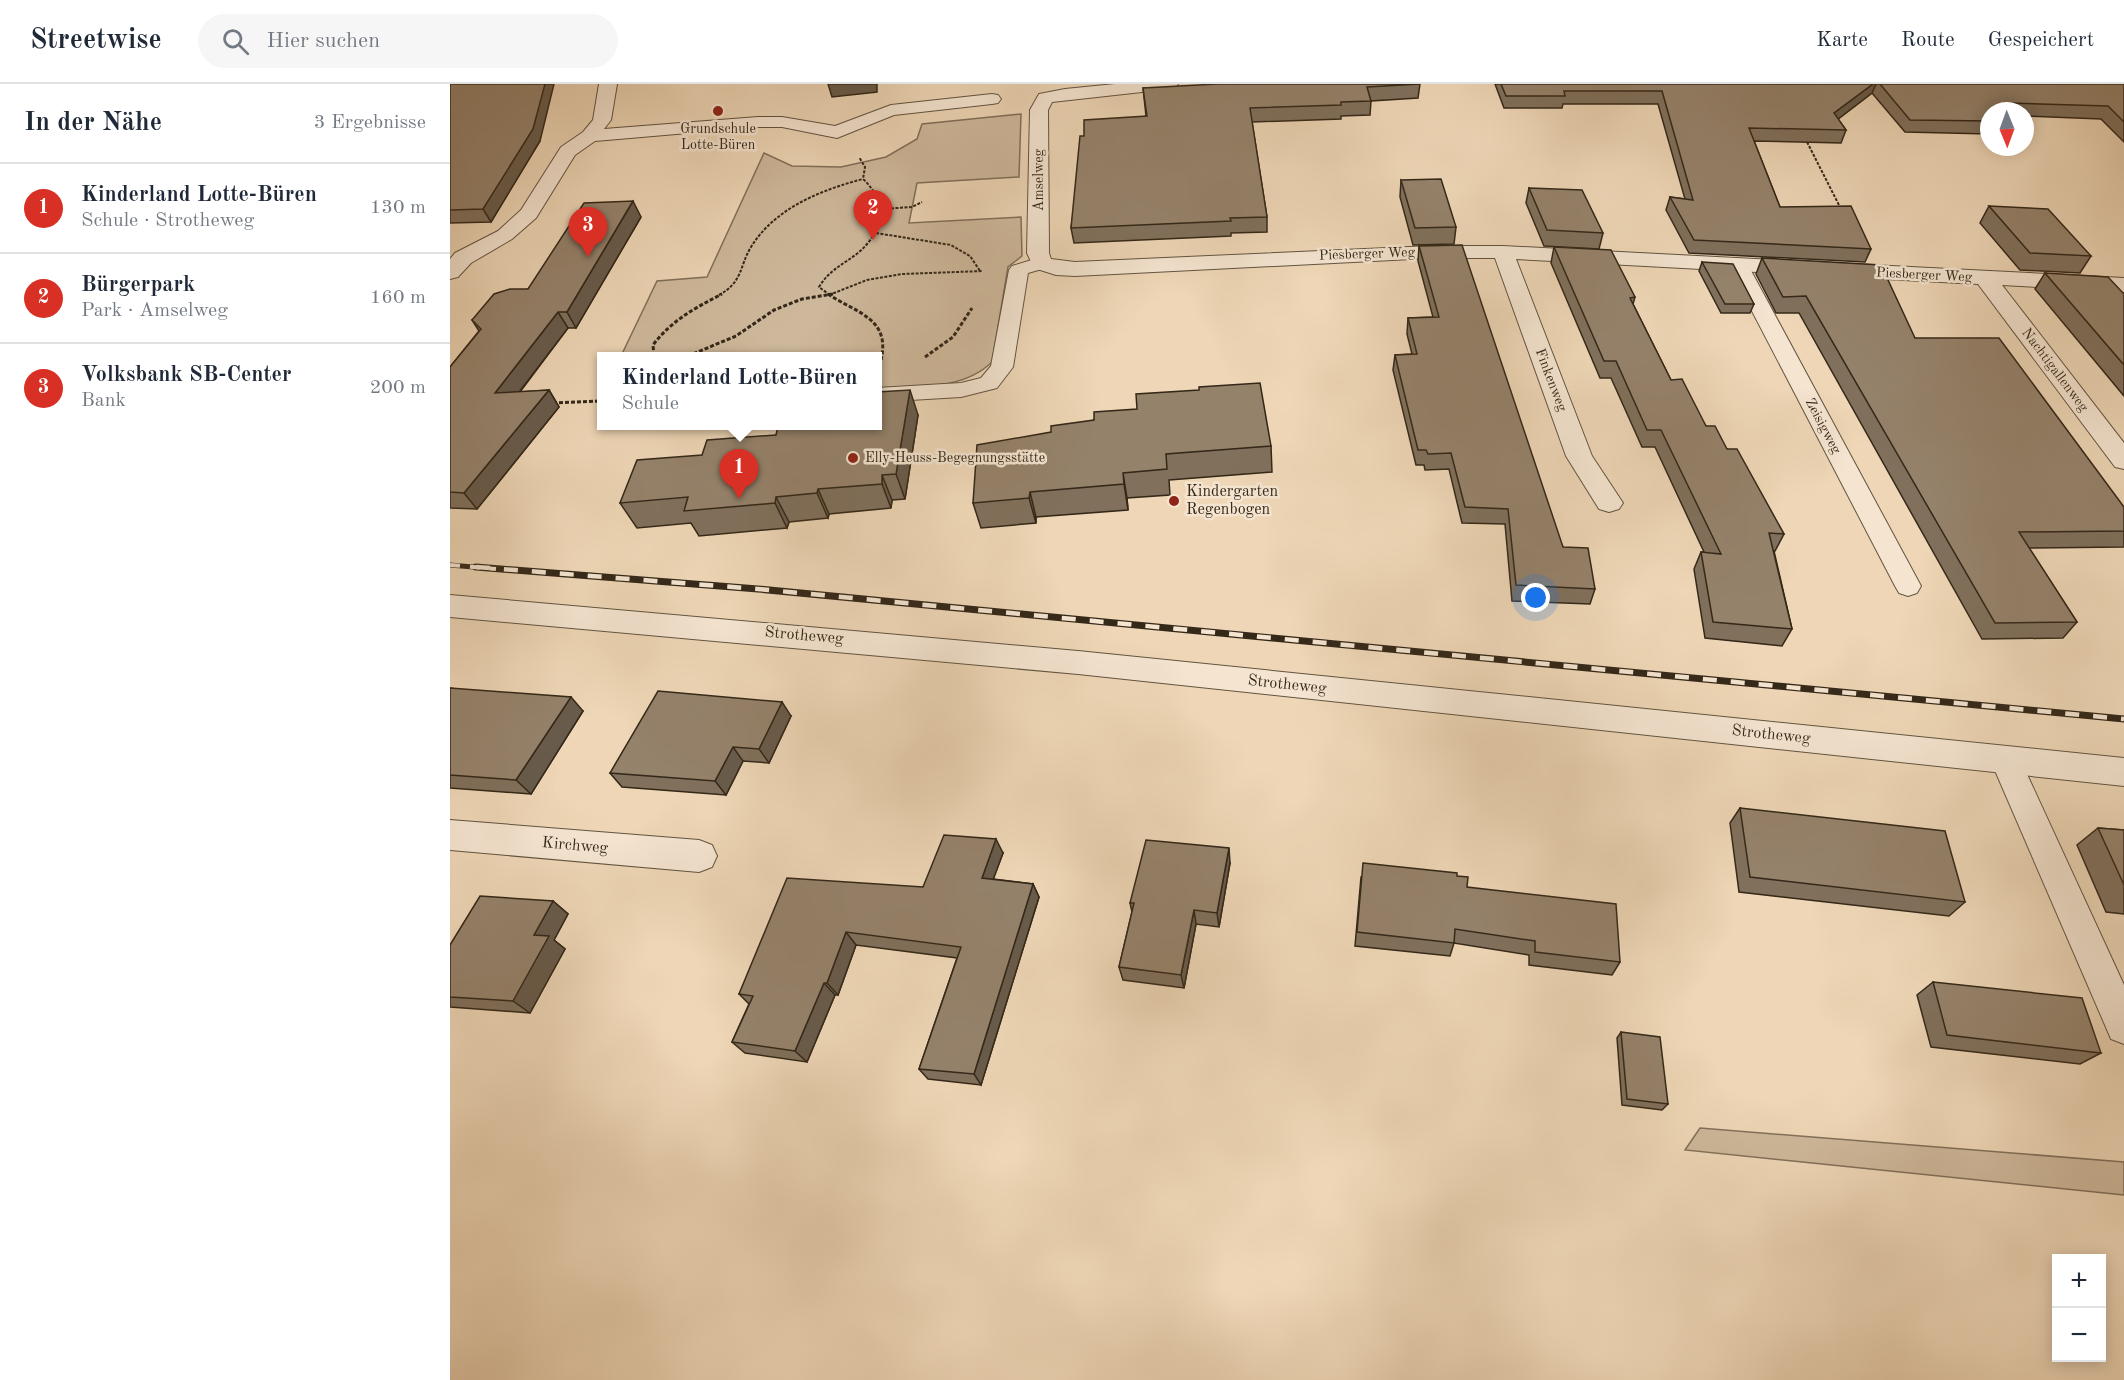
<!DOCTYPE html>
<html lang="de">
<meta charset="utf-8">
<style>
body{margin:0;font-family:"Old Standard TT",serif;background:#f6f6f7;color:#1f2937}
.controls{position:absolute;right:18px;bottom:18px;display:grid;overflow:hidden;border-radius:0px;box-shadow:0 3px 15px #0003}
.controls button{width:54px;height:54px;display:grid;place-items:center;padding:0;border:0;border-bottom:2px solid #e0e1e3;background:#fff;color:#1f2937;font:30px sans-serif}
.compass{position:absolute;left:1530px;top:18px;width:54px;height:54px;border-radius:50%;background:#fff;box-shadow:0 3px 15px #0003;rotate:179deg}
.you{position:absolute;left:1086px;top:514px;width:21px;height:21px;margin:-15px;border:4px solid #fff;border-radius:50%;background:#1a73e8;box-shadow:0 0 0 9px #1a73e833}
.badge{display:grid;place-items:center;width:39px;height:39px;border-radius:50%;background:#d93025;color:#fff;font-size:20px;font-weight:700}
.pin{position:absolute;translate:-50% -50px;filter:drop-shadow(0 2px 3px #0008)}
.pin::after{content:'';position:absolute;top:32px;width:21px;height:18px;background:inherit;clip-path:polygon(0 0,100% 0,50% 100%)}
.popup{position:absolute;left:147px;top:268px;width:285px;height:78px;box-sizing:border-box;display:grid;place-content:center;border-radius:0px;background:#fff;filter:drop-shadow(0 2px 4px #0005);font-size:20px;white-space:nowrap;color:#747a83}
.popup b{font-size:22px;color:#1f2937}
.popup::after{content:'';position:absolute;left:50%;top:100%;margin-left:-12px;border:12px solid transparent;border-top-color:#fff}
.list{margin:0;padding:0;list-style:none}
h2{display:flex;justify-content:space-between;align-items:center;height:78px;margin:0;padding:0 24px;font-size:26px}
h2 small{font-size:20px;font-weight:400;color:#747a83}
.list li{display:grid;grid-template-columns:39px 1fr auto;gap:18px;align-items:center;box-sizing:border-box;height:90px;padding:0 24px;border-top:2px solid #e0e1e3}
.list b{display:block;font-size:22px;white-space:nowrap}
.list p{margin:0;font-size:20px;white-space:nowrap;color:#747a83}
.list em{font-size:20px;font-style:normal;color:#747a83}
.icon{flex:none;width:33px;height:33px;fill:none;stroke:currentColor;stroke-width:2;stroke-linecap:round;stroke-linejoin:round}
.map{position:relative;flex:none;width:1674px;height:1296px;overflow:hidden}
header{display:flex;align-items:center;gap:36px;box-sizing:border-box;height:84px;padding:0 30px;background:#fff;border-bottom:2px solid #e0e1e3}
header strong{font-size:28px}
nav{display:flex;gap:33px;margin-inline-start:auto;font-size:21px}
.search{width:420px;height:54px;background:#f6f6f7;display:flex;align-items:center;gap:15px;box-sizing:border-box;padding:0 21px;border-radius:33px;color:#747a83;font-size:22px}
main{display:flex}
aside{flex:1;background:#fff}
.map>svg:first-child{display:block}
</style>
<header>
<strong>Streetwise</strong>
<div class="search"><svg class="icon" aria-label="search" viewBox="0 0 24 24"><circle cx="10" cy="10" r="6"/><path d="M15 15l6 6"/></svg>Hier suchen</div>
<nav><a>Karte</a><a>Route</a><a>Gespeichert</a></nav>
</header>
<main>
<aside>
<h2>In der Nähe<small>3 Ergebnisse</small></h2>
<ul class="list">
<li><span class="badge">1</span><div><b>Kinderland Lotte-Büren</b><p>Schule · Strotheweg</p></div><em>130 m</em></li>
<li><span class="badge">2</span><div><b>Bürgerpark</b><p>Park · Amselweg</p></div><em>160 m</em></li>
<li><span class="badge">3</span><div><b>Volksbank SB-Center</b><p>Bank</p></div><em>200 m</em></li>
</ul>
</aside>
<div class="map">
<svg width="1674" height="1296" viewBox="0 0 1674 1296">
<rect width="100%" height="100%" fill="#eed6b6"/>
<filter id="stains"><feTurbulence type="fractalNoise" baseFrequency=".00333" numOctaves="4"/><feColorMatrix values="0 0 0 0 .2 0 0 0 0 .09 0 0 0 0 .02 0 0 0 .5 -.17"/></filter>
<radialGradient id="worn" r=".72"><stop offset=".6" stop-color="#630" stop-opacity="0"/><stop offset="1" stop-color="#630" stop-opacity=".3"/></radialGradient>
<g fill="#ceb89b" stroke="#81705a" stroke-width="1.5">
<path d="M571 30 569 93 467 99 459 139 571 133 572 172 558 183 542 278C512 307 466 302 427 304V272H171L207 197 257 193 314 69 342 82 391 83 436 73 467 55 472 40Z"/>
<polygon points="1250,1044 1674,1078 1674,1111 1235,1066"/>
</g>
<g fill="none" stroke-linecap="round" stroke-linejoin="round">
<g stroke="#625440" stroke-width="2">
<g id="lane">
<polygon points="592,173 599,175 602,179 599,183 578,189 563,283 547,304 511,313 427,318 427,304 511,299 531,294 541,282 559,186 562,182"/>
<polygon points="1288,175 1295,177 1298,181 1471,502 1467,509 1458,512 1449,509 1445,502 1278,181 1281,177"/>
<polygon points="1555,663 1566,666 1570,675 1674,901 1674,960 1661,955 1540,675 1544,666"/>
</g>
</g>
<g stroke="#625440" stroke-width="2">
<g id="street">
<polygon points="149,0 167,0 161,36 154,45 308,33 332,33 385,42 441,21 542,10 548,11 551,15 548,19 542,20 444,31 387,54 332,43 308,43 145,57 125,71 86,134 62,155 21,179 8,193 0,195 0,175 5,169 48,147 71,126 111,63 133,48 143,36"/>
<polygon points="665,0 728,0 725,4 719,5 602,18 598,26 599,169 601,175 625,178 982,162 1053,162 1674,194 1674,208 1552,201 1674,359 1674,385 1665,383 1528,200 1066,175 1142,372 1173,419 1169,425 1159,428 1149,425 1116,372 1045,174 982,174 625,192 606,191 584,184 577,169 580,26 589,10 615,5"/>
<polygon points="0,511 628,567 1674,674 1674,702 628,590 0,533"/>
<polygon points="0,736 249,756 262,761 267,772 262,783 249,788 0,766"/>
</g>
</g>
<g stroke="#342819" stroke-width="2" stroke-dasharray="3 1.5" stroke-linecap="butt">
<polyline points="1355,54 1391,125"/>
<polyline points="432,125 462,123 472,118"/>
<polyline points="426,149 501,161 520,172 530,187"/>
<path d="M269 211C293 198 289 183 301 163 325 124 371 106 413 95"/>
<polyline points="379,211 417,196 452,190 533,187"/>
<path d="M380 211 369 203C379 186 394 180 408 169 434 147 438 118 413 95L415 83 409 73"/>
</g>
<g stroke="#342819" stroke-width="3" stroke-dasharray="4 2" stroke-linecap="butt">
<path d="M378 210C406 229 441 234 431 276"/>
<path d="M204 272 203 261C222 236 245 224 272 210"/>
<polyline points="238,272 286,252 324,226 352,215 383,210"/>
<polyline points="475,273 503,253 522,224"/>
<polyline points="103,319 151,317"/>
</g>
<use href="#lane" fill="#f4e4d0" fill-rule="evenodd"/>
<use href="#street" fill="#f4e4d0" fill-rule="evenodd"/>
<g stroke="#342819" stroke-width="5">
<polyline id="rail-far1" points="0,481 46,485"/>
</g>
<g stroke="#342819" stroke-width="7">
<polyline id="rail" points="26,483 308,505 1674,635"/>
</g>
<use href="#rail-far1" stroke="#f4e4d0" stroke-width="4" stroke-dasharray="10" stroke-linecap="butt"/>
<use href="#rail" stroke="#f4e4d0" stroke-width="4.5" stroke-dasharray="14" stroke-linecap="butt"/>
</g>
<g fill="#80705c" stroke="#342819" stroke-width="1.5">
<polygon points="0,0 90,57 41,138 0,139"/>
<polygon points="970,0 968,14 921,17 920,31 891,32 891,35 802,38 817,133 817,148 781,149 781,152 624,159 621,144 634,52 696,32 693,4"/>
<polygon points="1045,0 1674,0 1674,58 1651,35 1575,32 1575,27 1539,27 1539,50 1455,48 1422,9 1388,35 1396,46 1391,59 1304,57 1330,123 1421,165 1415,178 1239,169 1216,126 1220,113 1235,115 1208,20 1113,20 1112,24 1054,24"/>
<polygon points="951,96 1006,143 1004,160 963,161 950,113"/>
<polygon points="1079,104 1153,149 1149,165 1094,162 1076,119"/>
<polygon points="1539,122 1641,172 1630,189 1570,186 1530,139"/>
<polygon points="191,133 126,244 118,244 70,308 99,306 109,323 27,425 0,424 0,283 29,247 22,236 78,205"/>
<polygon points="969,162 1113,463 1145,505 1140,520 1062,517 1055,440 1012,439 999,385 975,386 974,381 966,381 943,286 945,271 962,270 957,250 958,234 983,233 968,177"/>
<polygon points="1104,163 1185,213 1183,220 1221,296 1256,342 1277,365 1334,450 1325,467 1324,467 1342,545 1332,562 1255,554 1244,485 1251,468 1254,468 1205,363 1192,363 1161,294 1150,294 1101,179"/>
<polygon points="1312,174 1465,254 1674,423 1674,463 1579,464 1627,538 1613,554 1532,555 1349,229 1326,229 1306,190"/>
<polygon points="1252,178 1304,220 1300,229 1271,229 1249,187"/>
<polygon points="1595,189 1674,210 1674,312 1585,205"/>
<polygon points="468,331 455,415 442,416 441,424 379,430 378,434 339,438 337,444 249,452 241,439 187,444 170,419 252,371 326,351"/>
<polygon points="644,336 821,362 822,388 719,396 720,411 677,414 678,426 586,433 586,439 531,444 523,419 601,348"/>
<polygon points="0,604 133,627 81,710 0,704"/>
<polygon points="341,632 319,679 293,677 276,711 172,703 160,689"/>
<polygon points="1290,724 1515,818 1499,832 1289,808 1280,739"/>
<polygon points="1648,744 1674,746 1674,830 1656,828 1627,761"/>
<polygon points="553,769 543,795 583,800 589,813 531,1001 478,995 469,985 507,874 406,861 388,911 385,911 357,978 295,969 282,958 299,920 289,910 473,803"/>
<polygon points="780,779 769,843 746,840 734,904 673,896 669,883 682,828 680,819"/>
<polygon points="1007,792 1017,803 1170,878 1162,891 1079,881 1079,871 1004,859 1000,872 905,862 911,793"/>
<polygon points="103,817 118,830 104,856 115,865 80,929 0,923 0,861"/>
<polygon points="1483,898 1651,969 1630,980 1481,963 1467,911"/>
<polygon points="1171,948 1218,1020 1212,1026 1172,1021 1167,954"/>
</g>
<g fill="#685b4b" stroke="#342819" stroke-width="1.5">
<polygon points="95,0 104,0 90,57 41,138 33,125"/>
<polygon points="378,0 427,0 427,8 382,13"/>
<polygon points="1423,0 1426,0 1422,9 1379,42 1384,29"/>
<polygon points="183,117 191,133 126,244 117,228"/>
<polygon points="108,228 118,244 56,325 45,309"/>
<polygon points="99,306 109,323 27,425 14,409"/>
<polygon points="460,306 468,331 455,415 446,390"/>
<polygon points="673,389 677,414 678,426 674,400"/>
<polygon points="432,391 442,416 441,424 432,400"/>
<polygon points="368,405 379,430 378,434 367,409"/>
<polygon points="580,408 586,433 586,439 579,414"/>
<polygon points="326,413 339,438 337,444 325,419"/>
<polygon points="121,613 133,627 81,710 66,696"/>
<polygon points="332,618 341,632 319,679 309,665"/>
<polygon points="283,663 293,677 276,711 265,697"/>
<polygon points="546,755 553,769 539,807 532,794"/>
<polygon points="779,764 780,779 769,843 767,829"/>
<polygon points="583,800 589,813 531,1001 524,990"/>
<polygon points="103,817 118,830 104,856 115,865 80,929 63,917 84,851"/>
<polygon points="744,826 746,840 734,904 731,891"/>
<polygon points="396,848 406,861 388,911 377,899"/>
<polygon points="374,899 385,911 357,978 345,967"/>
</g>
<g fill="#95826b" stroke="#342819" stroke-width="1.5">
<polygon points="0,0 95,0 83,45 33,125 0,126"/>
<polygon points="767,0 970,0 917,3 921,17 891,18 891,21 800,24 817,133 780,134 781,137 621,144 630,52 634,52 634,36 697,32 693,4"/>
<polygon points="1051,0 1423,0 1384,29 1396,46 1299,44 1330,123 1401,122 1421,165 1244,156 1220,113 1243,116 1212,7 1114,7 1115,12 1056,12"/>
<polygon points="1430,0 1674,0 1674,38 1658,22 1561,19 1568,27 1539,27 1539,37 1460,36"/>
<polygon points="991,95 1006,143 965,144 951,96"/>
<polygon points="1079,104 1132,106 1153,149 1097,146"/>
<polygon points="183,117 117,228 108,228 45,309 99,306 14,409 0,408 0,283 31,245 22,236 44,210 60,205 78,205 134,119"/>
<polygon points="1539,122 1598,125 1641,172 1580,169"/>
<polygon points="1012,161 1113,463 1138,464 1145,505 1066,501 1058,425 1015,423 1001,369 978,370 976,366 968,366 945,271 967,270 958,234 989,233 969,162"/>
<polygon points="1104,163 1161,166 1185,213 1180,214 1221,296 1232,295 1256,342 1265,342 1277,365 1287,365 1334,450 1319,449 1342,545 1263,538 1251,468 1271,470 1211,346 1197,346 1166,277 1154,277"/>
<polygon points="1312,174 1431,181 1465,254 1549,254 1674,423 1674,447 1569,448 1627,538 1545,539 1356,212 1333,213"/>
<polygon points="1252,178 1283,180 1304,220 1275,220"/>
<polygon points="1595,189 1658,193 1674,210 1674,281"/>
<polygon points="810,299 821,362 716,370 717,385 673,389 674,400 580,408 579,414 523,419 527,361 601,348 601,342 644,336 644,328 687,325 686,310 749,306 749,303"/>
<polygon points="460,306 446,390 432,391 432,400 368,405 367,409 326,413 325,419 234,427 238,413 170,419 187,376 252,371 257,356 326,351 328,342 427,342 427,308"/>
<polygon points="0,604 121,613 66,696 0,691"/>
<polygon points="208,607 332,618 309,665 283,663 265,697 160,689"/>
<polygon points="1290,724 1495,747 1515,818 1300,793"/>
<polygon points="1648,744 1674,746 1674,801"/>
<polygon points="494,751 546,755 532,794 583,800 524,990 469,985 511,863 396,848 377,899 374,899 345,967 282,958 303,912 289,910 337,794 473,803"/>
<polygon points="696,756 779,764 767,829 744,826 731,891 669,883 684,819 680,819"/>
<polygon points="913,779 1007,789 1007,792 1018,793 1017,803 1166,820 1170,878 1085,868 1085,857 1005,845 1004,859 907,848"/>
<polygon points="30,812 103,817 84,851 99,852 63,917 0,913 0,861"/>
<polygon points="1483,898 1632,914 1651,969 1497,951"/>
<polygon points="1171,948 1210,953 1218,1020 1177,1015"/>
</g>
<g fill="#8f2418" stroke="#f4e4d0" stroke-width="2">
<circle cx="268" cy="27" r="6"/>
<circle cx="403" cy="374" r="6"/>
<circle cx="724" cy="417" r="6"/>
</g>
<g text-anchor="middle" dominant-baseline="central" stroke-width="5" stroke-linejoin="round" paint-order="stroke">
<g font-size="14" fill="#342819" stroke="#f4e4d0">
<text x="268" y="45">Grundschule<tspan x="268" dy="16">Lotte-Büren</tspan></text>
<text x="415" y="374" text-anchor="start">Elly-Heuss-Begegnungsstätte</text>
</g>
<g font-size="14" fill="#342819" stroke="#f4e4d0">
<text transform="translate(589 96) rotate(-90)">Amselweg</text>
<text transform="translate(917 170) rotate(-2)">Piesberger Weg</text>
<text transform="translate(1474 191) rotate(3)">Piesberger Weg</text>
<text transform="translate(1605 286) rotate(53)">Nachtigallenweg</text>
<text transform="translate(1101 296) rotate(69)">Finkenweg</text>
<text transform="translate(1373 342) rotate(62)">Zeisigweg</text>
</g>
<g font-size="16" fill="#342819" stroke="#f4e4d0" text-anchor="start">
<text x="736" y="408">Kindergarten<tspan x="736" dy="18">Regenbogen</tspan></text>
</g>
<g font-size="16" fill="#342819" stroke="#f4e4d0">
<text transform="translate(354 552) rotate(5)">Strotheweg</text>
<text transform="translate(837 601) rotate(6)">Strotheweg</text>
<text transform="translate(1321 651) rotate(6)">Strotheweg</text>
<text transform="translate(125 762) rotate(5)">Kirchweg</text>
</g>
</g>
<rect width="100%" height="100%" filter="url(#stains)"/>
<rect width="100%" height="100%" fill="url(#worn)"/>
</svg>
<div class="controls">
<button>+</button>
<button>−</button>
</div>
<svg class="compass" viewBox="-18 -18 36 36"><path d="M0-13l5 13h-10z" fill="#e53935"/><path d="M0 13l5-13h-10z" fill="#747a83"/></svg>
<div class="you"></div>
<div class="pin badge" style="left:289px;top:415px">1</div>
<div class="popup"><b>Kinderland Lotte-Büren</b>Schule</div>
<div class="pin badge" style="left:423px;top:156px">2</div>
<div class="pin badge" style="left:138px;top:173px">3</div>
</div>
</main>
